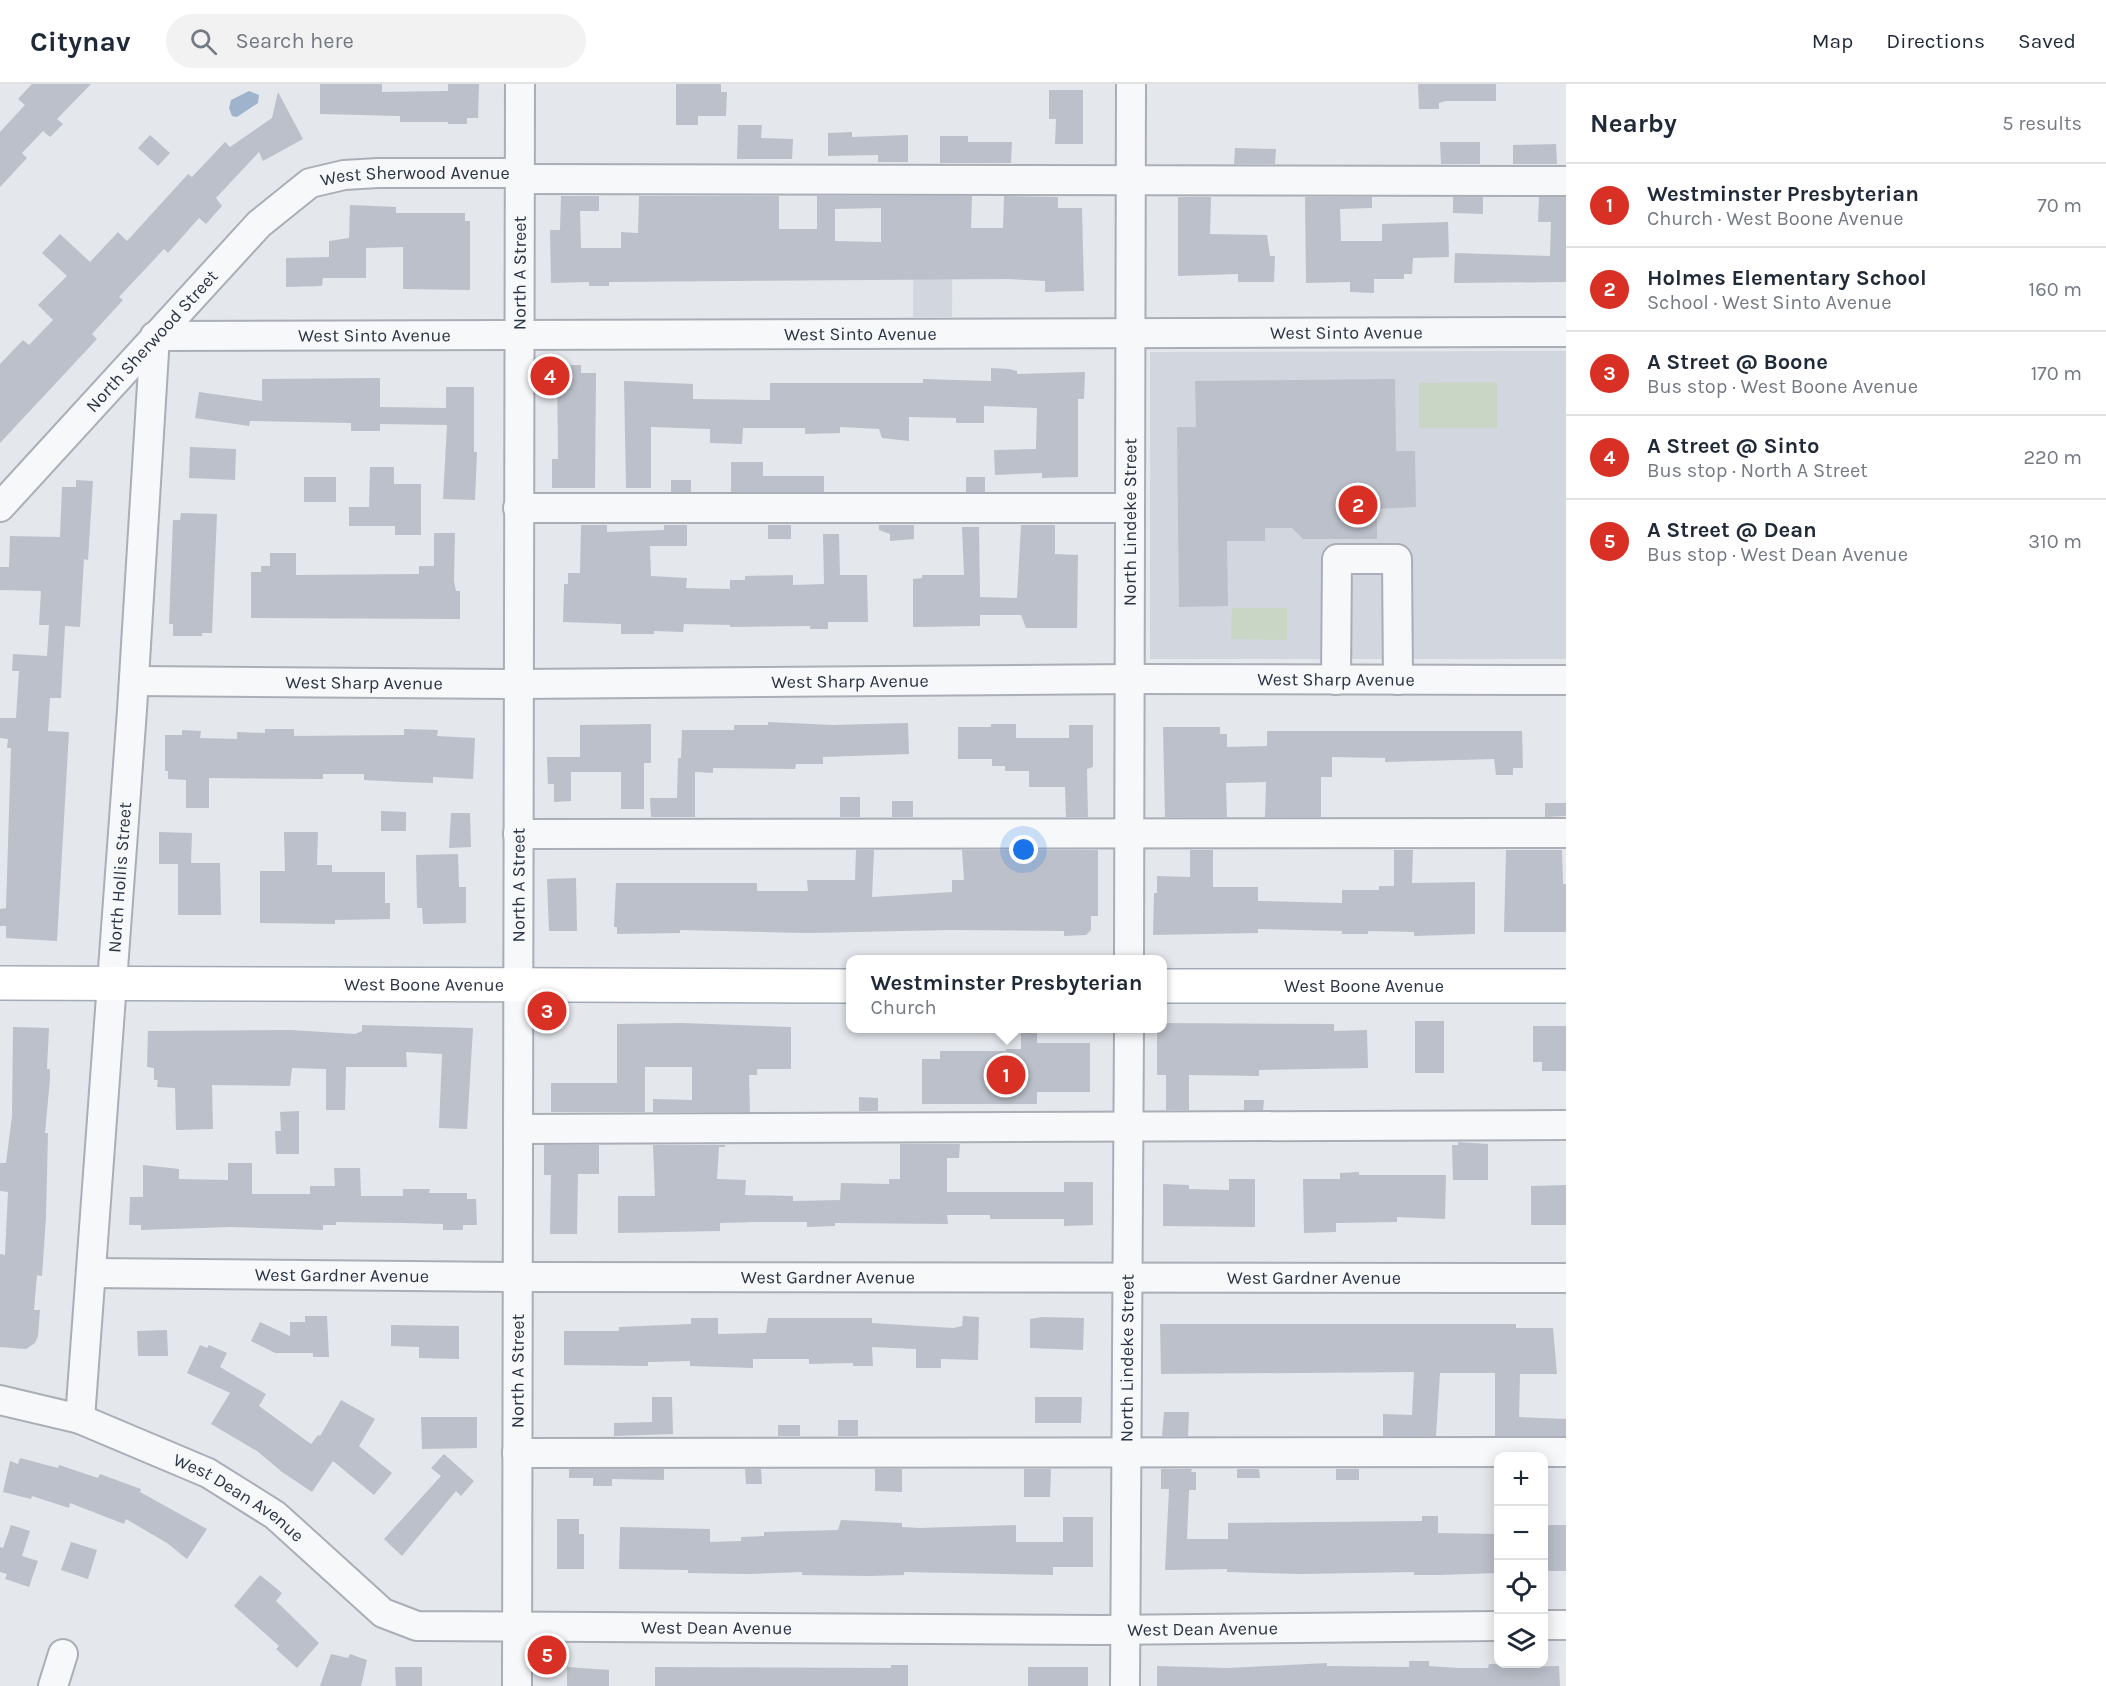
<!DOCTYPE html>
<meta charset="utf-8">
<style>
body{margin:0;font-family:Karla,sans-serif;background:#f2f2f3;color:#1f2937}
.controls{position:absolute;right:18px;bottom:18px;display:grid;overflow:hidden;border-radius:12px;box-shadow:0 3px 15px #0003}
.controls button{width:54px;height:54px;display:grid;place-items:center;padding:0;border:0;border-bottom:2px solid #e0e1e3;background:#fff;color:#1f2937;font:30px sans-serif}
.you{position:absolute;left:1024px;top:766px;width:21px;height:21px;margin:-15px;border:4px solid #fff;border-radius:50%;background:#1a73e8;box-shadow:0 0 0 9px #1a73e833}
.badge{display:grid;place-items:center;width:39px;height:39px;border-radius:50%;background:#d93025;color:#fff;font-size:20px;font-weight:700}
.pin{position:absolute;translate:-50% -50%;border:3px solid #fff;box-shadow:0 2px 6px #0006}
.popup{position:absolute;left:846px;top:871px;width:321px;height:78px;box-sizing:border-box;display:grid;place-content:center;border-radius:12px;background:#fff;filter:drop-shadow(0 2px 4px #0005);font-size:20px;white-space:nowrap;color:#747a83}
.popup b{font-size:22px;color:#1f2937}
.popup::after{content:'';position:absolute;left:50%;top:100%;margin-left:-12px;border:12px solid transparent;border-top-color:#fff}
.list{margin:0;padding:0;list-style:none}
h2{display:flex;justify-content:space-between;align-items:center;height:78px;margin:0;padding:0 24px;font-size:26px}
h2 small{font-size:20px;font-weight:400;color:#747a83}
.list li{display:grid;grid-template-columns:39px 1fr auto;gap:18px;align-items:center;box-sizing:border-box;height:84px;padding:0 24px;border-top:2px solid #e0e1e3}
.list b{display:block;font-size:22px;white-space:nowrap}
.list p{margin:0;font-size:20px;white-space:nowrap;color:#747a83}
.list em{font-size:20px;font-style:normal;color:#747a83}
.icon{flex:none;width:33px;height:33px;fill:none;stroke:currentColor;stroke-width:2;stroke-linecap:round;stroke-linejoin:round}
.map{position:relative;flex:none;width:1566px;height:1602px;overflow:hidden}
header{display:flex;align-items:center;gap:36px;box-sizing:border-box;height:84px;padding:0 30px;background:#fff;border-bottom:2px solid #e0e1e3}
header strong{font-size:28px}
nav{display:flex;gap:33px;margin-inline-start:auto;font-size:21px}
.search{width:420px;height:54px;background:#f2f2f3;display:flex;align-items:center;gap:15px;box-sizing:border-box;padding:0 21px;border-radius:33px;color:#747a83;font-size:22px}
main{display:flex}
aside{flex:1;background:#fff}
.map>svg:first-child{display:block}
</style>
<header>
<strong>Citynav</strong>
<div class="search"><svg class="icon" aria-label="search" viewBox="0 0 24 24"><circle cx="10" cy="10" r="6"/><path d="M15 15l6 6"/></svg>Search here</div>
<nav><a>Map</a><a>Directions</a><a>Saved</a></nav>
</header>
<main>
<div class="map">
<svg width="1566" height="1602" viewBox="0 0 1566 1602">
<rect width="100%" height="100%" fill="#e4e7ec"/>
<g fill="#d2d6de">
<polygon points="914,108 953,108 952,233 913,233"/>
<polygon points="1566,267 1566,575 1150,575 1150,268"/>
</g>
<g fill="#c9d6c5">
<polygon points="1497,298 1497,344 1419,344 1419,299"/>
<polygon points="1232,524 1287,524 1287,556 1231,555"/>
</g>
<polygon fill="#9fb4cc" points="249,7 259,11 258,19 237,33 232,32 229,24 231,16"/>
<g fill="#bbc0ca" fill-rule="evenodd">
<polygon points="32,0 91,0 57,35 63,40 50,53 43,47 22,69 27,74 0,103 0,48 25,21 18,15"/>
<polygon points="320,0 382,0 382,8 448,7 448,0 479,0 478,34 467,34 467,40 448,40 448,38 400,38 400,32 320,30"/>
<polygon points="676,0 721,0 721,8 727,8 726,32 698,32 698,41 676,41"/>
<polygon points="1418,0 1496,0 1496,17 1446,17 1439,19 1439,25 1419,25"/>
<polygon points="1049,6 1083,6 1083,60 1055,60 1056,35 1049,35"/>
<polygon points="278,8 303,55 263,77 259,68 216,114 222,122 206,140 199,134 168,169 164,165 119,213 123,216 92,250 97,255 0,359 0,280 23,256 29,261 53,236 38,221 67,192 42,169 60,150 90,178 118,148 127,157 188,90 192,93 225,58 230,63 272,34"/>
<polygon points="738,41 762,41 761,54 793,55 792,75 737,75"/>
<polygon points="852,48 852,53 908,51 908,78 878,78 878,71 828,72 828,49"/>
<polygon points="150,51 170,69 158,82 138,64"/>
<polygon points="940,52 968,52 968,58 1012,58 1011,79 940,79"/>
<polygon points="1440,58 1480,58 1480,80 1441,80"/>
<polygon points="1556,60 1557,80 1513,80 1513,61"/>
<polygon points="1235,64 1276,65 1275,80 1234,80"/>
<path d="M561 112H599V127H580L581 164H621V148L638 149 639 112H779V145H817V112H972L971 144H1003L1004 112 1058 113V124H1082L1084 207 1045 208V197L1009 195 609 198V202H589V198L551 199 550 146H560ZM881 124V158L835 157V125Z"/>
<polygon points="1178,113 1211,113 1210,150 1267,151 1270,172 1275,172 1274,198 1238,198 1238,190 1178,192"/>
<polygon points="1305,113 1372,113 1372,124 1340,125 1341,157 1382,157 1382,140 1448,138 1449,173 1413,174 1412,190 1404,190 1404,195 1374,195 1374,209 1350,208 1350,198 1306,199"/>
<polygon points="1453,113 1483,113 1483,130 1453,129"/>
<polygon points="1539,113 1566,113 1566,198 1454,199 1455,169 1550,172 1551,138 1538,138"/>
<polygon points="350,121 396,123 396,129 465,129 465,137 470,137 470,206 403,205 403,163 366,164 366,194 323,194 322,202 286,203 286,174 329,173 329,157 349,154"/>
<polygon points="557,281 581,281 581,289 596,289 595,404 552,404 552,375 558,375"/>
<polygon points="991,284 1009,285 1017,287 1017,290 1085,288 1084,315 1078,315 1078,393 1042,394 1042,389 995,391 994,366 1036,365 1037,324 984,322 984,339 956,339 956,334 909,333 909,357 882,354 879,345 840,343 840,349 805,350 805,344 743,344 742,360 710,359 710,345 651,343 651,404 626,404 624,297 693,300 693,315 770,316 770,299 923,299 923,295 991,297"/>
<polygon points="380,294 380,323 446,324 446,303 474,303 474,368 477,368 475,416 443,415 447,341 380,340 380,347 351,347 351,339 250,337 249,342 195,334 199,308 262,317 262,295"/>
<polygon points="1395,295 1396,367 1415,367 1416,423 1377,425 1377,455 1303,455 1292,444 1265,444 1265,457 1227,457 1228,522 1179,523 1177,343 1196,343 1195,297"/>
<polygon points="190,363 236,365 235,396 189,394"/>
<polygon points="731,378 763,378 763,392 824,392 824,408 731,408"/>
<polygon points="370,383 394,383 394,400 421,400 421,451 395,451 395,442 349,442 349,423 369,423"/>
<rect x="304" y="393" width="32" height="25"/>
<rect x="966" y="393" width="19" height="15"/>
<polygon points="76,396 93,397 88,476 84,475 80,543 65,542 61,614 50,614 48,647 69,648 57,857 6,854 6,842 0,842 0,825 6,824 11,664 7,664 8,655 0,654 0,634 16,634 19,587 12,587 13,570 47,572 49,541 39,541 41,507 0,506 0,483 9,483 10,452 60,453 62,403 76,403"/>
<rect x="671" y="396" width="20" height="12"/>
<polygon points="181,429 217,430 212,549 202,549 202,552 173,552 173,540 169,540 173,436 180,436"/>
<polygon points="581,441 607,441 607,448 664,446 664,441 687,441 687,462 650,462 651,492 687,494 686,504 730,505 730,496 745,496 745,492 793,491 793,501 824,500 823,450 839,450 840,491 867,491 868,538 828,538 828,545 810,545 810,542 730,543 730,541 684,540 683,548 654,547 654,550 621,550 621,540 563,538 564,500 568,500 568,489 580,489"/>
<rect x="768" y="441" width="23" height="14"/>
<polygon points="879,441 914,441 914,455 890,457 890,450 879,446"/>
<polygon points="1021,441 1055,441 1055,470 1078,471 1077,544 1026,544 1021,531 980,531 980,542 913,543 913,495 922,494 922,491 964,491 962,443 979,443 980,513 1017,514"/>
<polygon points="434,449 455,449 454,497 456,507 460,507 460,535 251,534 251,488 261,488 261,482 270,482 270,469 296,469 296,491 419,490 419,482 434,482"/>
<polygon points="768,638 833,641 908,639 909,670 823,673 823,680 796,680 795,685 713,684 713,689 695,688 695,733 651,733 650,714 677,714 678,674 681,674 682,646 734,646 734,641 768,641"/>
<polygon points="651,640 651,679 644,679 644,725 621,725 621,688 571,688 571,717 554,718 554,700 548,700 547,673 580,673 580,641"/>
<polygon points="991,640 1016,640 1016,654 1069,654 1069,641 1093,641 1093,683 1087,685 1088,733 1066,733 1065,703 1029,703 1029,687 1005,687 1005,682 992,682 992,675 958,675 958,643 991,643"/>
<polygon points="1163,643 1220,643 1220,650 1227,650 1227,663 1267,662 1267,647 1522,647 1523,684 1513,684 1513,691 1496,691 1494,675 1385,678 1385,674 1332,673 1332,693 1321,693 1321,733 1265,733 1266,698 1226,699 1227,733 1165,733"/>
<polygon points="265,645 294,645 294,652 404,651 404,645 438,646 437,652 475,654 473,695 433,693 433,699 403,698 364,696 364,690 323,690 323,695 209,694 209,724 186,724 186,696 168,695 168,687 165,687 165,651 182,651 182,646 201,647 200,654 237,655 237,648 265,649"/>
<rect x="840" y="713" width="20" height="20"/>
<rect x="892" y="717" width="21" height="16"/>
<polygon points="1545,719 1566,719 1566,732 1545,733"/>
<polygon points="381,727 406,728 406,747 381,747"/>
<polygon points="451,729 470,729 471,763 449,764"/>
<polygon points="159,748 192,749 191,779 220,779 221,831 178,831 178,780 159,780"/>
<polygon points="284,748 318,748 317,781 332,781 332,788 385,788 385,819 390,819 390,835 335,836 335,840 260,839 260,787 285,787"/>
<polygon points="856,766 874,766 872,813 952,808 952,796 964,796 962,766 1098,766 1098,832 1091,832 1091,846 1086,851 1064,852 1064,847 950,846 808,849 680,846 680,849 617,850 617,843 614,843 616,799 757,799 757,807 808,807 807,796 855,796"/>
<polygon points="1190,766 1213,766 1213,803 1258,803 1258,817 1342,819 1342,806 1379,806 1379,802 1394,802 1394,766 1413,766 1412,799 1475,798 1475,850 1414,852 1414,848 1368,847 1368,850 1342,850 1342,847 1258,845 1258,849 1153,851 1154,809 1157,809 1157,792 1190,793"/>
<polygon points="1506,766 1562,766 1563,800 1566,800 1566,848 1504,848"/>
<polygon points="458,770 459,803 466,803 466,839 423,840 422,824 417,824 416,771"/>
<polygon points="576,794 577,847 549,847 547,795"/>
<rect x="1415" y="937" width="29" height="52"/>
<polygon points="682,939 791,943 791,985 757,985 757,991 749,991 750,1028 653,1028 653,1015 692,1016 692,983 645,983 645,1028 551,1028 551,999 617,999 617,940"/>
<polygon points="1162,939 1334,940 1334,947 1367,946 1368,984 1259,986 1259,992 1189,991 1189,1026 1166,1026 1166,991 1157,991 1157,945 1162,945"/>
<polygon points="362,941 473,944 467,1045 439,1044 442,970 406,968 407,983 346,983 345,1026 326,1026 326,985 292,984 290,1002 212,1001 213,1045 176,1046 175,1004 157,1003 158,996 154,996 154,984 147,983 148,947 291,946 355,950 362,947"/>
<polygon points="1533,942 1566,942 1566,987 1542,987 1542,978 1533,978"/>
<polygon points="13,943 49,944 47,985 50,985 50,995 45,1049 48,1049 46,1133 42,1192 37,1191 34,1226 40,1226 38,1252 35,1259 26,1265 0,1263 0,1170 5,1171 8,1108 0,1107 0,1079 6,1079 12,1032"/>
<polygon points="1021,945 1037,945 1037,959 1090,959 1090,1008 1037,1008 1037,1020 922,1020 922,975 940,975 940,967 1006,967 1006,965 1021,965"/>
<polygon points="859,1013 878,1014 878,1027 859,1027"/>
<polygon points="1244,1016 1264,1016 1263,1026 1244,1026"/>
<polygon points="299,1027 299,1070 276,1070 275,1047 281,1047 280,1028"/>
<polygon points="1458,1058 1488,1060 1488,1096 1453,1096 1452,1061 1458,1061"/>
<polygon points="900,1060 960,1060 959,1074 947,1074 947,1108 1064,1108 1064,1098 1093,1098 1093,1141 1064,1142 1064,1135 990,1135 990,1131 947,1131 948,1140 835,1139 835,1142 807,1143 807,1138 756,1138 720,1139 720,1147 618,1149 618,1112 655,1112 653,1061 725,1061 725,1063 719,1063 717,1095 746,1096 745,1111 793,1112 793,1117 840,1116 841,1099 889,1100 889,1095 900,1095"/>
<polygon points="544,1061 599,1061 599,1090 578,1090 577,1150 550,1150 551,1091 544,1091"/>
<polygon points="228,1079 252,1079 252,1110 310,1110 310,1102 335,1102 334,1084 360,1084 361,1112 403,1112 403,1105 430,1105 429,1109 467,1109 467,1115 476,1115 477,1141 463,1141 463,1146 443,1146 443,1140 402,1139 336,1138 336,1141 323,1141 323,1146 231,1143 141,1146 141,1141 129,1141 130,1113 143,1113 143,1081 179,1085 179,1095 228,1096"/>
<polygon points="1359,1088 1359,1091 1446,1091 1445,1135 1397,1133 1397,1138 1336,1139 1336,1148 1304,1149 1303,1095 1340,1095 1340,1089"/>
<polygon points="1229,1095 1255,1095 1255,1143 1163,1142 1163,1100 1189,1101 1189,1105 1229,1106"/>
<polygon points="1566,1101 1566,1141 1531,1141 1531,1102"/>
<polygon points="305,1232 327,1232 329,1273 313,1273 313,1269 275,1269 251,1257 260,1238 290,1252 290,1238 305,1238"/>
<polygon points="963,1232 979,1233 978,1276 941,1275 941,1284 916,1284 916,1265 872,1263 873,1282 853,1282 853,1279 809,1280 809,1275 753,1275 753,1284 690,1282 690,1277 648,1278 648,1282 564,1281 564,1247 619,1247 619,1243 691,1240 691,1234 718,1234 718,1250 766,1249 768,1234 872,1234 872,1239 953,1244 962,1242"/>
<polygon points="1042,1233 1084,1234 1083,1266 1030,1264 1030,1235"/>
<polygon points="1160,1240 1516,1240 1516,1244 1553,1244 1557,1290 1520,1290 1519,1333 1566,1335 1566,1352 1495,1352 1495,1289 1440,1289 1436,1352 1383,1352 1383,1330 1412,1331 1414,1288 1161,1290"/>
<polygon points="391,1241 459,1242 459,1275 419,1274 419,1263 391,1262"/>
<polygon points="167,1246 168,1272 138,1272 137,1247"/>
<polygon points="200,1261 207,1264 209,1261 227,1269 220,1283 266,1310 259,1322 311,1360 318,1351 320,1352 341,1316 375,1335 359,1362 392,1389 374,1411 333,1377 312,1408 282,1388 257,1367 211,1340 230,1309 187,1289"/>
<polygon points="652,1313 672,1313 673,1350 614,1352 614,1339 652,1338"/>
<polygon points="1035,1313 1082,1313 1081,1339 1035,1339"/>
<polygon points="1164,1328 1189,1328 1188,1352 1162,1352"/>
<polygon points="421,1333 477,1333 477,1364 422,1365"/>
<rect x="838" y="1336" width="20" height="16"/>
<rect x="778" y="1341" width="22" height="11"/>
<polygon points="444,1370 474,1397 461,1412 456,1407 402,1472 384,1455 441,1392 431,1384"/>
<polygon points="20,1374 58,1384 59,1381 98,1394 100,1390 141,1405 140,1408 207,1445 187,1475 167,1459 126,1435 124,1440 70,1419 69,1424 32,1412 31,1415 3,1408 10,1377 18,1380"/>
<polygon points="569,1385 664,1385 664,1396 612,1395 612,1402 593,1402 593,1394 569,1394"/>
<polygon points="745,1385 761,1385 762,1400 746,1400"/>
<polygon points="875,1385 902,1385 902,1408 875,1407"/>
<polygon points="1024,1385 1051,1385 1050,1413 1024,1413"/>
<polygon points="1161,1385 1192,1385 1191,1388 1196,1388 1196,1406 1189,1406 1187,1455 1228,1455 1228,1439 1422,1437 1422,1432 1438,1432 1438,1449 1498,1450 1498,1489 1439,1491 1414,1491 1414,1488 1301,1490 1227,1488 1227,1485 1165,1486 1169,1405 1161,1405"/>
<polygon points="1237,1385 1259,1385 1260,1394 1237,1394"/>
<rect x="1336" y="1385" width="23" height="11"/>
<polygon points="1063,1433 1093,1433 1093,1483 1053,1483 1053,1491 904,1488 904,1491 869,1492 802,1491 802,1488 748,1490 688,1489 688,1486 619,1485 620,1443 710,1445 710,1458 741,1457 741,1453 764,1452 764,1448 838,1446 841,1436 902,1439 902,1443 919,1444 1016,1441 1016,1458 1063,1458"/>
<polygon points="557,1435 579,1435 579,1450 584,1450 584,1485 557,1485"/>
<polygon points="11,1441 30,1447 22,1472 38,1477 29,1503 5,1495 7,1490 0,1488 0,1463 3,1464"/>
<rect x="1544" y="1441" width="22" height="46"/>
<polygon points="71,1458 97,1466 88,1495 61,1486"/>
<polygon points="260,1491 282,1509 276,1517 319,1559 297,1584 276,1565 279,1562 234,1522"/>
<polygon points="331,1570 348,1574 350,1570 367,1576 361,1602 320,1602"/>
<polygon points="1409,1577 1429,1577 1429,1582 1457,1584 1488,1584 1489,1580 1514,1580 1514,1583 1559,1582 1560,1602 1157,1602 1157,1582 1229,1584 1327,1579 1327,1582 1409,1583"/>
<polygon points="891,1581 908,1581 908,1602 655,1602 655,1583 891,1584"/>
<polygon points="395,1583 422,1583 422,1602 396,1602"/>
<polygon points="567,1583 609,1586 609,1602 567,1602"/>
<rect x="1028" y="1583" width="60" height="19"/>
</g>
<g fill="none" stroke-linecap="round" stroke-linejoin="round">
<g stroke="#a9aeb7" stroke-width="32">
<g id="minor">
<polyline points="519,95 1566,97"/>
<path id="s1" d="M0 423 259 140 310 99 344 91 378 89H520"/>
<polyline points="518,424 1130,424"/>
<polyline points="1336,596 1337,475 1397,475 1398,596"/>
<path id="s2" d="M134 597 519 600 1131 595 1566 596"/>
<polyline points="518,750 1566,749"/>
<path id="s3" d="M1129 876 1131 0"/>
<polyline points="518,1045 1566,1041"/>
<path id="s4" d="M92 1189 517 1193 1566 1194"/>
<path id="s5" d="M0 1316 80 1335 208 1389 275 1431 383 1529 417 1542 1100 1546 1498 1542"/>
<path id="s6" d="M80 1335 132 626 155 252 1566 248"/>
<polyline points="517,1369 1566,1368"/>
<polyline points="1544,1541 1566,1541"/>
<polyline points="53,1602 63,1570"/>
<path id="s7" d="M517 1602 520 0"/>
<path id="s8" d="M1125 1602 1129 944"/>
</g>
</g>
<g stroke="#a3abb8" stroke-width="36">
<g id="major">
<path id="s9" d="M0 899 850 902"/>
<path id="s10" d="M1162 902H1566"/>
</g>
</g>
<use href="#minor" stroke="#f7f8fa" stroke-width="28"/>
<use href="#major" stroke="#fff" stroke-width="33"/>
</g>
<g text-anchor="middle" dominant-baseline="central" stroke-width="6" stroke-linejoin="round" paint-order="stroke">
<g font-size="18" fill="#2b3445" stroke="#f4f6f9">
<text stroke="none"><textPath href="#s1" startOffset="555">West Sherwood Avenue</textPath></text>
<text stroke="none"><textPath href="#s7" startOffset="1413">North A Street</textPath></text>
<text stroke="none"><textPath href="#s6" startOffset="2277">West Sinto Avenue</textPath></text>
<text stroke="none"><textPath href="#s6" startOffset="1791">West Sinto Avenue</textPath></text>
<text stroke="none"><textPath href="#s6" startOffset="1305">West Sinto Avenue</textPath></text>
<text stroke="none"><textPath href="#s1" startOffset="225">North Sherwood Street</textPath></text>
<text stroke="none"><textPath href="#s3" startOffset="438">North Lindeke Street</textPath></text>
<text stroke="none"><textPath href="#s2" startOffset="1202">West Sharp Avenue</textPath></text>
<text stroke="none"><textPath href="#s2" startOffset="716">West Sharp Avenue</textPath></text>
<text stroke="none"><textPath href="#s2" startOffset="230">West Sharp Avenue</textPath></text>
<text stroke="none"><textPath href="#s6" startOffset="543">North Hollis Street</textPath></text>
<text stroke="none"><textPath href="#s7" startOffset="801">North A Street</textPath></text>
<text stroke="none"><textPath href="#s9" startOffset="424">West Boone Avenue</textPath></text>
<text stroke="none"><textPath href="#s10" startOffset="202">West Boone Avenue</textPath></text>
<text stroke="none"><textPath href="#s4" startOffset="250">West Gardner Avenue</textPath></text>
<text stroke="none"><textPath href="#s4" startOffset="736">West Gardner Avenue</textPath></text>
<text stroke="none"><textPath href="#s4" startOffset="1222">West Gardner Avenue</textPath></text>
<text stroke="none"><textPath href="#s8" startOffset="328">North Lindeke Street</textPath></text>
<text stroke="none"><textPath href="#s7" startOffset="315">North A Street</textPath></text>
<text stroke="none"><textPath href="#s5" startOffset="260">West Dean Avenue</textPath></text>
<text stroke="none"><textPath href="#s5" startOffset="782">West Dean Avenue</textPath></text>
<text stroke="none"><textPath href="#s5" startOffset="1268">West Dean Avenue</textPath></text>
</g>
</g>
</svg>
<div class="controls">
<button>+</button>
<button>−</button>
<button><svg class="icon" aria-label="locate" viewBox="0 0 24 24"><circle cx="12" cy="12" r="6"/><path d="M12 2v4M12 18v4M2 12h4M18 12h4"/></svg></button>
<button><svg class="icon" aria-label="layers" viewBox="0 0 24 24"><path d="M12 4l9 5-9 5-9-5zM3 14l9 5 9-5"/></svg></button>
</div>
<div class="you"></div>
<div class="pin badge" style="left:1006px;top:991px">1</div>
<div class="popup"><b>Westminster Presbyterian</b>Church</div>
<div class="pin badge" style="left:1358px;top:421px">2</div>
<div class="pin badge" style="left:547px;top:927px">3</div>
<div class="pin badge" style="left:550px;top:292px">4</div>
<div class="pin badge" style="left:547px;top:1571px">5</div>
</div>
<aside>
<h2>Nearby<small>5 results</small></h2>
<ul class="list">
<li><span class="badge">1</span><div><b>Westminster Presbyterian</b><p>Church · West Boone Avenue</p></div><em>70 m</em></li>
<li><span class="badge">2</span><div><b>Holmes Elementary School</b><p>School · West Sinto Avenue</p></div><em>160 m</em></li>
<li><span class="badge">3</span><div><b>A Street @ Boone</b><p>Bus stop · West Boone Avenue</p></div><em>170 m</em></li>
<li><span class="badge">4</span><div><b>A Street @ Sinto</b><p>Bus stop · North A Street</p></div><em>220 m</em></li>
<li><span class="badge">5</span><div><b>A Street @ Dean</b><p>Bus stop · West Dean Avenue</p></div><em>310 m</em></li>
</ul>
</aside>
</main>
